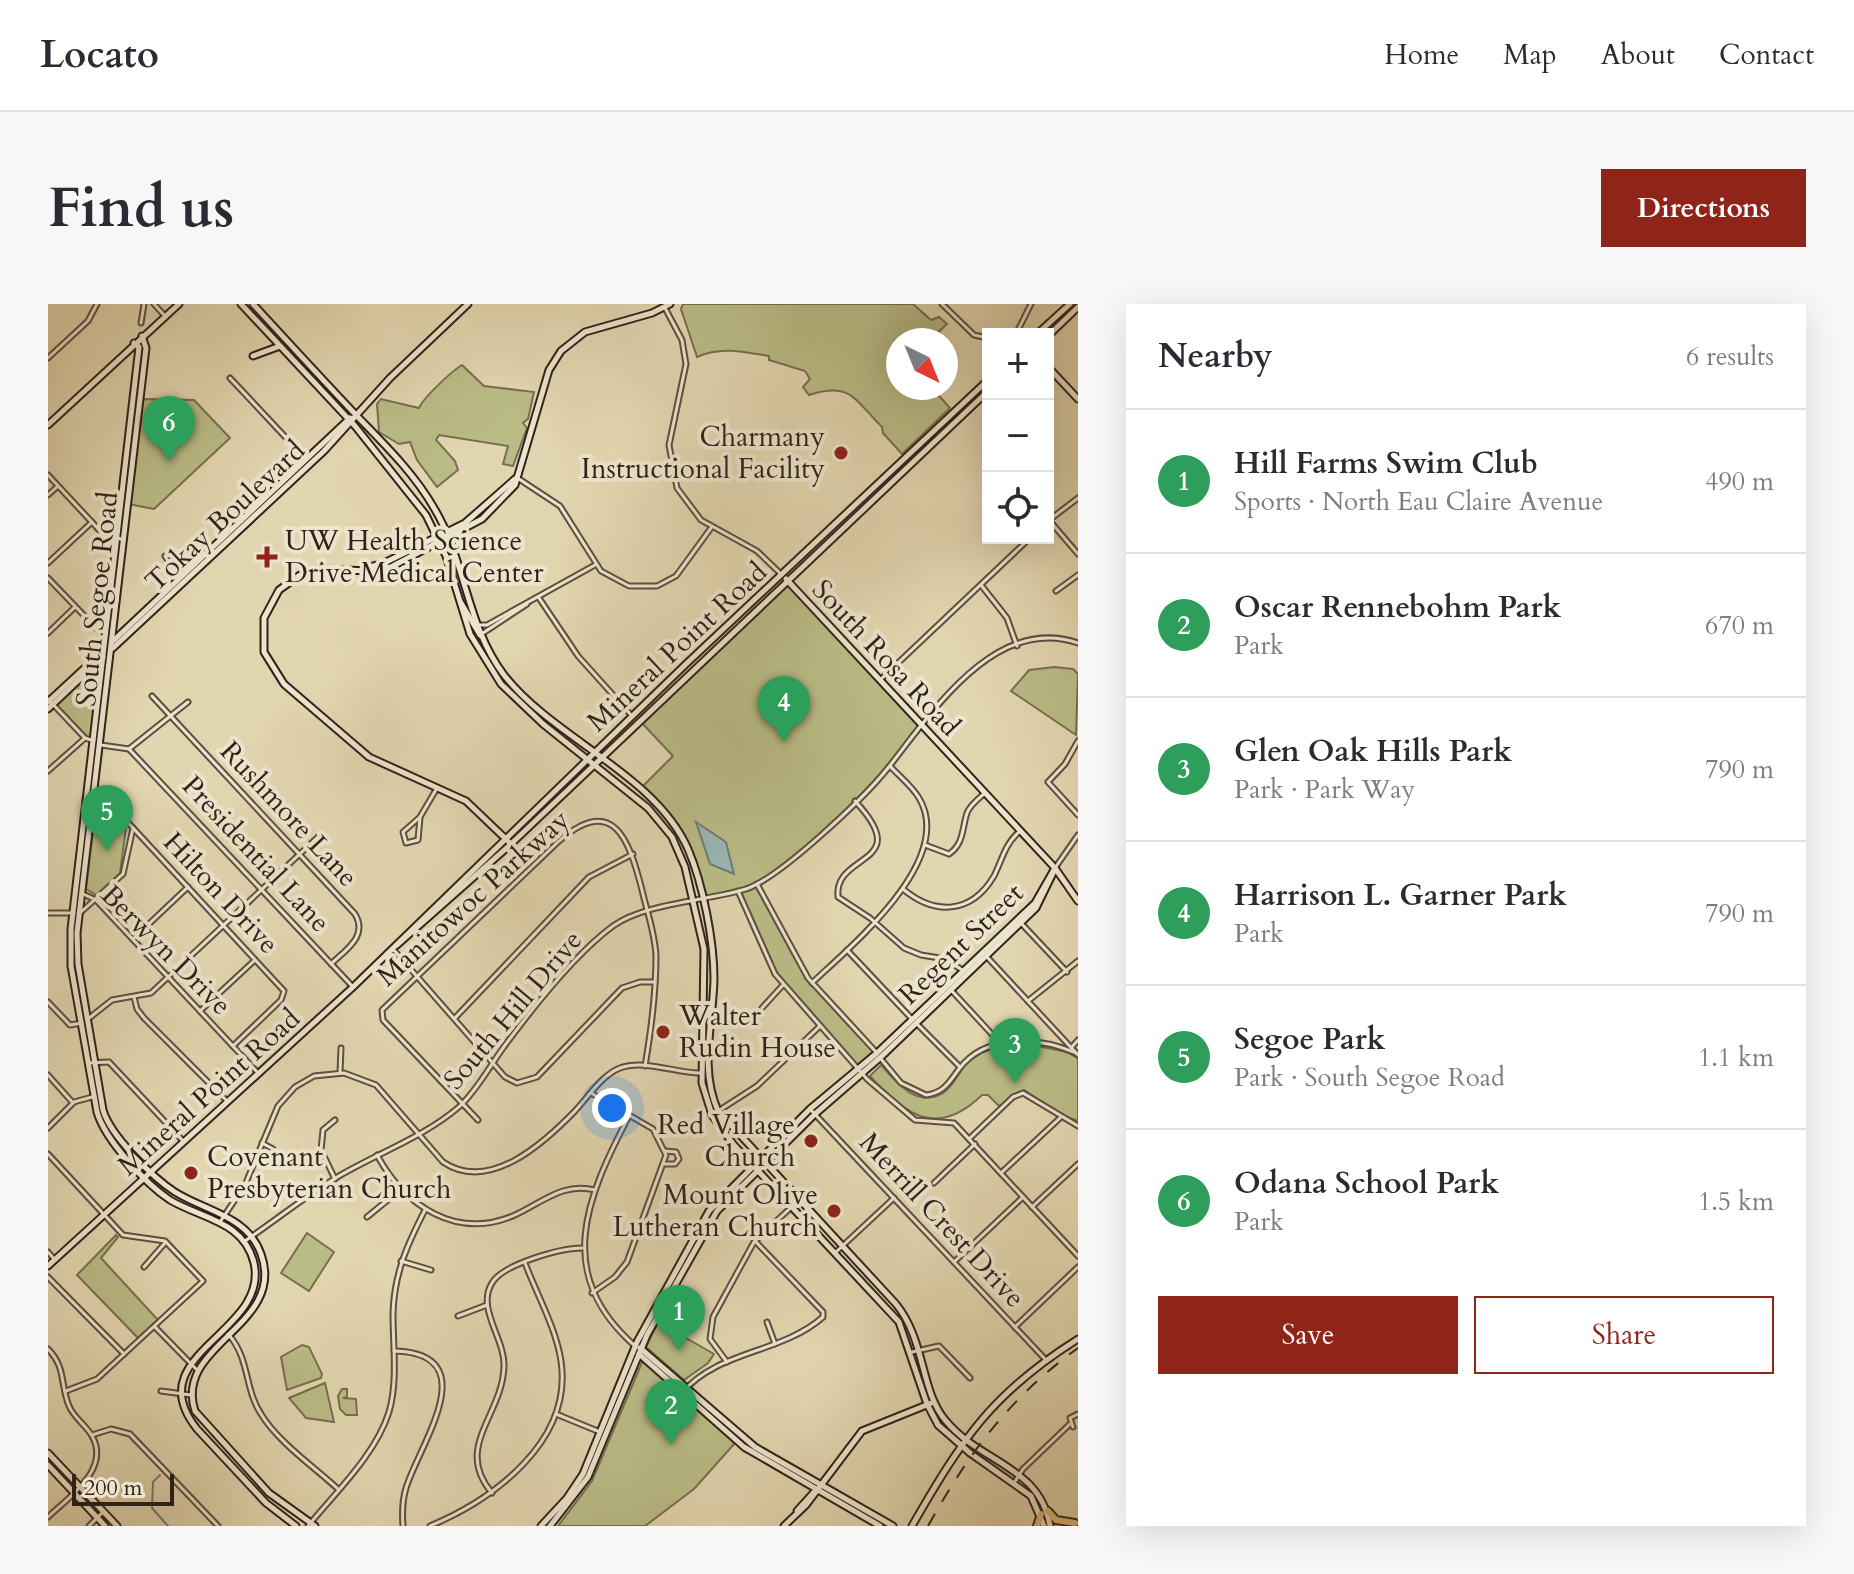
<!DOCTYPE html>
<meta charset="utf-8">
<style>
body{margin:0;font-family:Cardo,serif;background:#f7f7f7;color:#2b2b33}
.controls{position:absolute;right:24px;top:24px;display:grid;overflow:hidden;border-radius:0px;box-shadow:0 8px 32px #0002}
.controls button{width:72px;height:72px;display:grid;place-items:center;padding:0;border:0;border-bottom:2px solid #e1e1e2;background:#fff;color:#2b2b33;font:40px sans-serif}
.compass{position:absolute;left:838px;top:24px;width:72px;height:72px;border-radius:50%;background:#fff;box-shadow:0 8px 32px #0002;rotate:137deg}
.scale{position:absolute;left:24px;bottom:20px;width:102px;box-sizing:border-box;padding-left:8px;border:4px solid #31221a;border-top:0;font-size:22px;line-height:28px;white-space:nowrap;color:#31221a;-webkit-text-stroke:6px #ece4cc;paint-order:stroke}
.you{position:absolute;left:564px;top:804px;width:28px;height:28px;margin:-20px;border:6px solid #fff;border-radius:50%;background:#1a73e8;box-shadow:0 0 0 12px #1a73e833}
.badge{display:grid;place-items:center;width:52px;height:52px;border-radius:50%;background:#8f2418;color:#fff;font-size:26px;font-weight:700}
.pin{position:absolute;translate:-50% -66px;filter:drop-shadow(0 2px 4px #0008)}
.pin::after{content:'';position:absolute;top:42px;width:28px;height:24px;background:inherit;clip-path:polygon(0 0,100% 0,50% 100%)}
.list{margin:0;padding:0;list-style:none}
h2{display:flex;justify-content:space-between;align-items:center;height:104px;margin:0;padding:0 32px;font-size:34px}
h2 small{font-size:26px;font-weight:400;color:#7c7c81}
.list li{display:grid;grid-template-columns:52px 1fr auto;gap:24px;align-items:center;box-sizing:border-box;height:144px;padding:0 32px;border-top:2px solid #e1e1e2}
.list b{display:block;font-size:30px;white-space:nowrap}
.list p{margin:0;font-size:26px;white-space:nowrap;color:#7c7c81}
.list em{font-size:26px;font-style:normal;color:#7c7c81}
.actions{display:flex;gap:16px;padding:24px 32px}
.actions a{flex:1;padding:18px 0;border:2px solid #8f2418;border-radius:0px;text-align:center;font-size:28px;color:#8f2418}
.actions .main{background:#8f2418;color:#fff}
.icon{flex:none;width:44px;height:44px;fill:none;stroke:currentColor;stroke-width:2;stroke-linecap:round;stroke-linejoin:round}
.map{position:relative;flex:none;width:1030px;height:1222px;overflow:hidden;border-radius:0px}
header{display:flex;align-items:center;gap:48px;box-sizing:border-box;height:112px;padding:0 40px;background:#fff;border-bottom:2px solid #e1e1e2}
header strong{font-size:38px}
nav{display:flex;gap:44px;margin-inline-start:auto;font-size:28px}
.intro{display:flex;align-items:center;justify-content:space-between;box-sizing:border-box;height:192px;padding:0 48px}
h1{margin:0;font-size:56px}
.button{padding:20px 36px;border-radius:0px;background:#8f2418;color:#fff;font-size:28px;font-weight:700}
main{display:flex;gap:48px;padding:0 48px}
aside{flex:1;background:#fff;border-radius:0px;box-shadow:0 8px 32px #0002}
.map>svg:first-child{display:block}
</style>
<header>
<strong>Locato</strong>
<nav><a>Home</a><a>Map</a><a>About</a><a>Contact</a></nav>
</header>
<div class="intro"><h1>Find us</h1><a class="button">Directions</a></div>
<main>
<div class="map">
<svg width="1030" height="1222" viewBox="0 0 1030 1222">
<rect width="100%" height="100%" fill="#e2d6b0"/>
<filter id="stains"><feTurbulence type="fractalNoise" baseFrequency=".0025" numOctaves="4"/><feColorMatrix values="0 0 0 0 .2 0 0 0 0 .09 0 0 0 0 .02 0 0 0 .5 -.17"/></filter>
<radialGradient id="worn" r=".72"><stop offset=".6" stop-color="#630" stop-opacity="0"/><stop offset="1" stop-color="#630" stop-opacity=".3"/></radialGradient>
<g fill="#babc86" stroke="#766f50" stroke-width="2">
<path d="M635 0H865L883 16 891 13 899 20 882 36H850V84H884L902 104 854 150 835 129 834 123C805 94 803 78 761 91L755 83 762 75 757 67 721 56V52C696 48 673 42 649 53L633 5Z"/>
<path d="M414 61 436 82 486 88 480 115 475 119 479 124 465 162 455 160 460 142 391 131 388 136 407 157 410 166 389 183 369 156 362 138 351 140 331 128 329 100 333 95 371 104C375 94 405 66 414 61Z"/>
<polygon points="92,95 146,96 182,134 106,205 80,200"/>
<path d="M740 277 873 421C826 482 772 535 709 580L760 674 829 749 811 764 727 670 690 587 653 596C643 544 629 522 591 486L625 452 592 417Z"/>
<polygon points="55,353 46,437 37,434 5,400"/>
<polygon points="1006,363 1025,365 1030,370 1028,431 963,387 981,366"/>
<polygon points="53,498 62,503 78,524 72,569 50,592 38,585 48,502"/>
<path d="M970 738 1019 748 1030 754V817L1009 809 976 786 951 802 940 791H934C890 834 857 812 822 772L833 761C847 777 869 805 895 789 906 782 910 769 918 760 931 747 952 742 970 738Z"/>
<polygon points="259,929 286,948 261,987 233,969"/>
<polygon points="68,931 70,933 53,954 110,1016 90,1034 29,971"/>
<polygon points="610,1018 666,1050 660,1059 636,1076 598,1043"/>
<polygon points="254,1041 261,1043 274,1070 273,1074 239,1086 233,1053"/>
<polygon points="595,1056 687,1139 646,1185 597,1222 510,1222 544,1177"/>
<polygon points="277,1079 286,1118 258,1114 241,1094"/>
<polygon points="299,1085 299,1093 295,1094 308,1095 309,1111 298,1111 292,1105 290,1092 294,1085"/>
</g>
<polygon fill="#98b7b5" stroke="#6f7b77" stroke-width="2" points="648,518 678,538 686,570 662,560"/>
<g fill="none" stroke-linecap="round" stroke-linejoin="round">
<polyline stroke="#6f7b77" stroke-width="2" points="112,1171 105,1178 104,1204 120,1222"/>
<g stroke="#5d4f40" stroke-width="7">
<g id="street">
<polyline points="106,0 116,11"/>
<polyline points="894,0 926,31 940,34"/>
<polyline points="617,4 634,36 638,60 621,141 629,184 653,216 709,247 734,271"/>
<polyline points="93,19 96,0"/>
<polyline points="968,30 983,0"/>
<polyline points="0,54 40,17 49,0"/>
<polyline points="182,74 257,154"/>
<polyline points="0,171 54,229 76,236"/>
<polyline points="471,175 512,202 553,267 581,282 609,282 628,272 663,224"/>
<polyline points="0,191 9,183"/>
<polyline points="1001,216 1030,250"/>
<polyline points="1000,217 1030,194"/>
<polyline points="117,252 130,273"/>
<polyline points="0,259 44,218"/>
<polyline points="0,274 49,325 58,328"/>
<polyline points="933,281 959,314 969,342"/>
<polyline points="1008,287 1030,271"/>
<polyline points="491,294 530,352 584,412"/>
<polyline points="431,321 439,321 547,261"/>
<polyline points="0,329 26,304"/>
<polyline points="432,331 479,300"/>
<polyline points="832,376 982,234"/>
<path d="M104 392 307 610C320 632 299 645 283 660"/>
<polyline points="0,395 37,434 46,437"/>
<polyline points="1030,437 1017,460 1000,478 1030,511"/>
<polyline points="53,441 81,445 140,398"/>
<polyline points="81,445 305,683"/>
<polyline points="0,467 36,435"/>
<polyline points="44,494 58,497 73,511 236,687 233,696 185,742"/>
<path d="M807 497C868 562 785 548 790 593L822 614 856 644 873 651 898 655 914 666"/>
<polygon points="372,513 370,536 358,539 355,528"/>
<polyline points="372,513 389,484"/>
<path d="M877 541 901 550C916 540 914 524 919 509 922 501 930 495 937 489"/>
<polyline points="1007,564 1030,531"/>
<polyline points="709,580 760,674 829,749"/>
<path d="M855 585C886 611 923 611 946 572 954 556 957 540 971 528"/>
<polyline points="690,587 727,670 819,775 867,816 906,819 1030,952"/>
<polyline points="35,590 48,596 211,770"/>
<polyline points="33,608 75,570 85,524"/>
<polyline points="0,609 26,609"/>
<polyline points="972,618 1019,668"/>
<polyline points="85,635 140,583"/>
<polyline points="345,645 457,773 469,779 489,773 574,684 592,678 607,678"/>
<polyline points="799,646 864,715"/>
<polyline points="940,654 1030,751"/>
<path d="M764 679C804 641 908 556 871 494 864 482 851 472 842 462"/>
<polyline points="904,687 952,739"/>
<polyline points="86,693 89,705 96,714 180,798"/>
<polyline points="980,697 1030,657"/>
<polyline points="0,698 22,721 34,719"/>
<polyline points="714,704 735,681"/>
<polyline points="152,707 207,656"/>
<polyline points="407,714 541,573 585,550"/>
<polyline points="40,715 64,696 103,689 270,533"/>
<polyline points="869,720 912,763"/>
<polyline points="1023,744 1030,736"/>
<path d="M833 755 853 779 878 791C896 789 901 778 911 765 938 729 992 733 1028 749"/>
<polyline points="40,759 61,758 136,838"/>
<polyline points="292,768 293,744"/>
<polyline points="0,771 25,799"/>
<polyline points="543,789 605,825 618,851 579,958 567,973 544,989"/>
<polyline points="762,805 997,1055"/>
<polyline points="664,811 709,782 772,722"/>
<path d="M581 812C537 896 506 971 587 1042"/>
<polyline points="287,816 275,826 273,846 287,875"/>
<path d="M430 816 335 716 334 706 510 538C565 489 581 535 594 586 599 608 607 629 608 652 608 688 603 727 597 762"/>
<polyline points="0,824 26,798 44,793"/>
<polyline points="921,835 965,793 975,789 1030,822"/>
<polyline points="0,850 75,931 117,937 155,977 49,1075 18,1087"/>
<polyline points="210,851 220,855 225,851 225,845 214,839"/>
<path d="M329 851C356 901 408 937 467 911 495 898 515 878 547 886"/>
<polyline points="617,860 627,860 631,855 628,848 617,847"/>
<polyline points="953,869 1012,814"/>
<polyline points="886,879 927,840"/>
<polyline points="984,903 1030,860"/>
<polyline points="319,913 352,886"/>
<path d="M172 918 197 881 230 802 247 783 266 772 296 769 328 781 395 858C441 889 495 840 527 807 540 793 554 771 572 764 596 755 627 769 652 769"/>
<path d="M197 937C228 916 259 891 291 872 330 849 378 832 412 802 429 786 442 762 455 744 483 706 527 650 565 622 597 599 659 597 698 585 732 574 817 493 840 464 883 410 947 310 1030 339"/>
<polyline points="0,948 7,956"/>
<polyline points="788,948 846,894"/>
<polyline points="353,957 383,966"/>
<polyline points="906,958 975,893"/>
<polyline points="96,963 117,939"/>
<polyline points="0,973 76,1050"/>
<polyline points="410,1012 439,1001"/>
<polyline points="719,1018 727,1040"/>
<polyline points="107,1023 149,1066"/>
<polyline points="967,1023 1030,963"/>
<path d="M180 1030C202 1054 196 1084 213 1110 230 1138 265 1162 290 1185"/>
<path d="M0 1045C18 1063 12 1080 21 1102 26 1114 38 1121 44 1132 63 1165 21 1193 0 1213"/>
<path d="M346 1047C439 1049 371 1141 358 1184 354 1197 354 1209 355 1222"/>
<polyline points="864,1048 891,1042 922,1074"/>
<polyline points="679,1058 662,1035 665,1013 706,938 751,896"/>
<polyline points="113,1087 143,1091"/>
<path d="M634 1089C670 1046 733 1050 775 1013V1008L707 937"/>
<polyline points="508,1110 552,1128"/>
<polyline points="1025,1123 1022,1114 1030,1110"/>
<polyline points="44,1131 63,1125 82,1130 170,1222"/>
<polyline points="966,1179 975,1165 1022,1120"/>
<path d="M444 1189C405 1143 455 1111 456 1062 457 1035 428 1004 444 979 455 960 513 944 534 944"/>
<polyline points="41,1222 55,1208"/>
<path d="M260 1222C288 1188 328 1150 341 1108 350 1077 345 1042 345 1010 346 970 359 941 377 906"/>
<path d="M382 1222C446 1195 525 1137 513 1057 508 1024 489 991 477 959"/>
</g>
</g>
<g stroke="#31221a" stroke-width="9">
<g id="secondary">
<polyline points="193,0 307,122 378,211 398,252 422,330 453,380 495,420 600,504 624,533 637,563 656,645 654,779 664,811 685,840 851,1018 879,1100 890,1121 922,1149 983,1192 996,1222"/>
<path d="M205 0C239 37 273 74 308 111 336 140 366 169 386 204 418 257 418 321 456 371 506 435 607 470 640 545 655 580 666 637 666 675 665 720 651 764 670 807L848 1000C878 1037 872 1087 898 1117 933 1159 992 1162 1002 1222"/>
<polyline points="989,30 1022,0"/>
<path d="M94 32 98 44 29 629 30 660 55 806C62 831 105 874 127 888 157 907 200 912 213 950 239 1022 125 1040 147 1107L221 1189 267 1222"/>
<polyline points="1000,32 1030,3"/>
<path d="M86 39 91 43 23 625V662L49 808C57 836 98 880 122 896 154 915 196 917 206 959 222 1029 89 1050 149 1125L218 1199 248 1222"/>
<polyline points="205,52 232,42"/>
<polyline points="1000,63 1030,95"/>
<polyline points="0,121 131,0"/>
<polyline points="317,264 334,260 417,219 467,175"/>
<polyline points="738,275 1007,564 1030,597"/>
<polyline points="413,299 432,331"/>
<polyline points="65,337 302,114"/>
<polyline points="65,344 276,147 342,74 420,0"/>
<polyline points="0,398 55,347"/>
<polyline points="0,405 55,353"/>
<polyline points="463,540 418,497 321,453 236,380 216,348 216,314 231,286 252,271 270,265 322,267 343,263 434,215 467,181 501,66 513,47 537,28 604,9 622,0"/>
<polyline points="349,641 463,540 940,87"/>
<polyline points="0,962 305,683 637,361 940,76"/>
<polyline points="592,1044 707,1143 845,1222"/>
<polyline points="591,1050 696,1143 832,1222"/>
<polyline points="0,1149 69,1222"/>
<polyline points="0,1161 57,1222"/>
<polyline points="749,1207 768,1186"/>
<polyline points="493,1222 519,1194 535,1170 589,1038 661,907 762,805 829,749 987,599 1007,564"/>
<polyline points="502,1222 540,1173 599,1031 669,907 767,810 835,751 988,604 1007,565"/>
<polyline points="736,1222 758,1201 814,1127 886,1098"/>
<path d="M864 1222C914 1135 944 1089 1030 1035"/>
</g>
</g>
<g stroke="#31221a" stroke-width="10">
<g id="primary">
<polyline points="1000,1207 1008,1216 1027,1219"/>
<polyline points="989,1222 993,1210"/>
</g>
</g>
<use href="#street" stroke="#ece4cc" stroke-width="3"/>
<use href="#secondary" stroke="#ece4cc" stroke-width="5"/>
<use href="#primary" stroke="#e1bb78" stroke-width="6"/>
<path stroke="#31221a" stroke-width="2" stroke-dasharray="14 14" stroke-linecap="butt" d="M880 1222C920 1150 962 1093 1030 1044"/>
</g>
<g fill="#8f2418" stroke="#ece4cc" stroke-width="3">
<circle cx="793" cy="149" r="8"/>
<path d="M215 241h8v8h8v8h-8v8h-8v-8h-8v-8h8z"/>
<circle cx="615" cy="728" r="8"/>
<circle cx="763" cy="837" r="8"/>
<circle cx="143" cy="869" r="8"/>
<circle cx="786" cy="907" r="8"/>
</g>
<g text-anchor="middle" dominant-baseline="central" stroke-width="8" stroke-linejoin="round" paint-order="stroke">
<g font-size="28" fill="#31221a" stroke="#ece4cc" text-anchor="end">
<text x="777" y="133">Charmany<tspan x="777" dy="32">Instructional Facility</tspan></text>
<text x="237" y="237" text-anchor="start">UW Health Science<tspan x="237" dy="32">Drive Medical Center</tspan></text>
<text x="631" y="712" text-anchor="start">Walter<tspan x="631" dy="32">Rudin House</tspan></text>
<text x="747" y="821">Red Village<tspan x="747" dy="32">Church</tspan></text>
<text x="159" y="853" text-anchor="start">Covenant<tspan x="159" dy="32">Presbyterian Church</tspan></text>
<text x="770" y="891">Mount Olive<tspan x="770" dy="32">Lutheran Church</tspan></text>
</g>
<g font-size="28" fill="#31221a" stroke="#ece4cc">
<text transform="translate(177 212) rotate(-43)">Tokay Boulevard</text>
<text transform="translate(49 295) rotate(-84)">South Segoe Road</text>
<text transform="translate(629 343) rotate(-43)">Mineral Point Road</text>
<text transform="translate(838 354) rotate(47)">South Rosa Road</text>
<text transform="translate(241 510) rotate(47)">Rushmore Lane</text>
<text transform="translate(208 550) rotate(47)">Presidential Lane</text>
<text transform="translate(173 589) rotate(47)">Hilton Drive</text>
<text transform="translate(425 594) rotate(-42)">Manitowoc Parkway</text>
<text transform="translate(913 640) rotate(-44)">Regent Street</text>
<text transform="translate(118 646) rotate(45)">Berwyn Drive</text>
<text transform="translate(465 706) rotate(-50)">South Hill Drive</text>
<text transform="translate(161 788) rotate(-42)">Mineral Point Road</text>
<text transform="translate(894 916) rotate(47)">Merrill Crest Drive</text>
</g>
</g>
<rect width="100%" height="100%" filter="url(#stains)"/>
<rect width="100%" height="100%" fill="url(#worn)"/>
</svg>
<div class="controls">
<button>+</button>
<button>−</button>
<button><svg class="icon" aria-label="locate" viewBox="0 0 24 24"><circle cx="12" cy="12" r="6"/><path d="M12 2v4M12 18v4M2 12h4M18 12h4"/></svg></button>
</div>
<svg class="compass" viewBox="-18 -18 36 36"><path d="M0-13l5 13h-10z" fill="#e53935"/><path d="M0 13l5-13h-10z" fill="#7c7c81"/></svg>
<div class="scale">200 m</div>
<div class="you"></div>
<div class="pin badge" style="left:631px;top:1047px;background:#2e9e5b">1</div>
<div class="pin badge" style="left:623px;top:1141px;background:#2e9e5b">2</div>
<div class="pin badge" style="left:967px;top:780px;background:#2e9e5b">3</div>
<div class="pin badge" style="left:736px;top:438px;background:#2e9e5b">4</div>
<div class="pin badge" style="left:59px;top:547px;background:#2e9e5b">5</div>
<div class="pin badge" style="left:121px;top:158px;background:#2e9e5b">6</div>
</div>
<aside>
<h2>Nearby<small>6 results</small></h2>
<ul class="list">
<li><span class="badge" style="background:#2e9e5b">1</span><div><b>Hill Farms Swim Club</b><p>Sports · North Eau Claire Avenue</p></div><em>490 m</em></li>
<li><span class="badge" style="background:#2e9e5b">2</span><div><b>Oscar Rennebohm Park</b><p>Park</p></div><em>670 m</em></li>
<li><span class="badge" style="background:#2e9e5b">3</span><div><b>Glen Oak Hills Park</b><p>Park · Park Way</p></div><em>790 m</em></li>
<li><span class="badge" style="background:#2e9e5b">4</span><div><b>Harrison L. Garner Park</b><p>Park</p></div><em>790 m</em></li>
<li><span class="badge" style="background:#2e9e5b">5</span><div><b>Segoe Park</b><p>Park · South Segoe Road</p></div><em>1.1 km</em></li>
<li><span class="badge" style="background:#2e9e5b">6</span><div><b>Odana School Park</b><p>Park</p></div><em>1.5 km</em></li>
</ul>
<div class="actions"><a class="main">Save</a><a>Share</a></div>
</aside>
</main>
